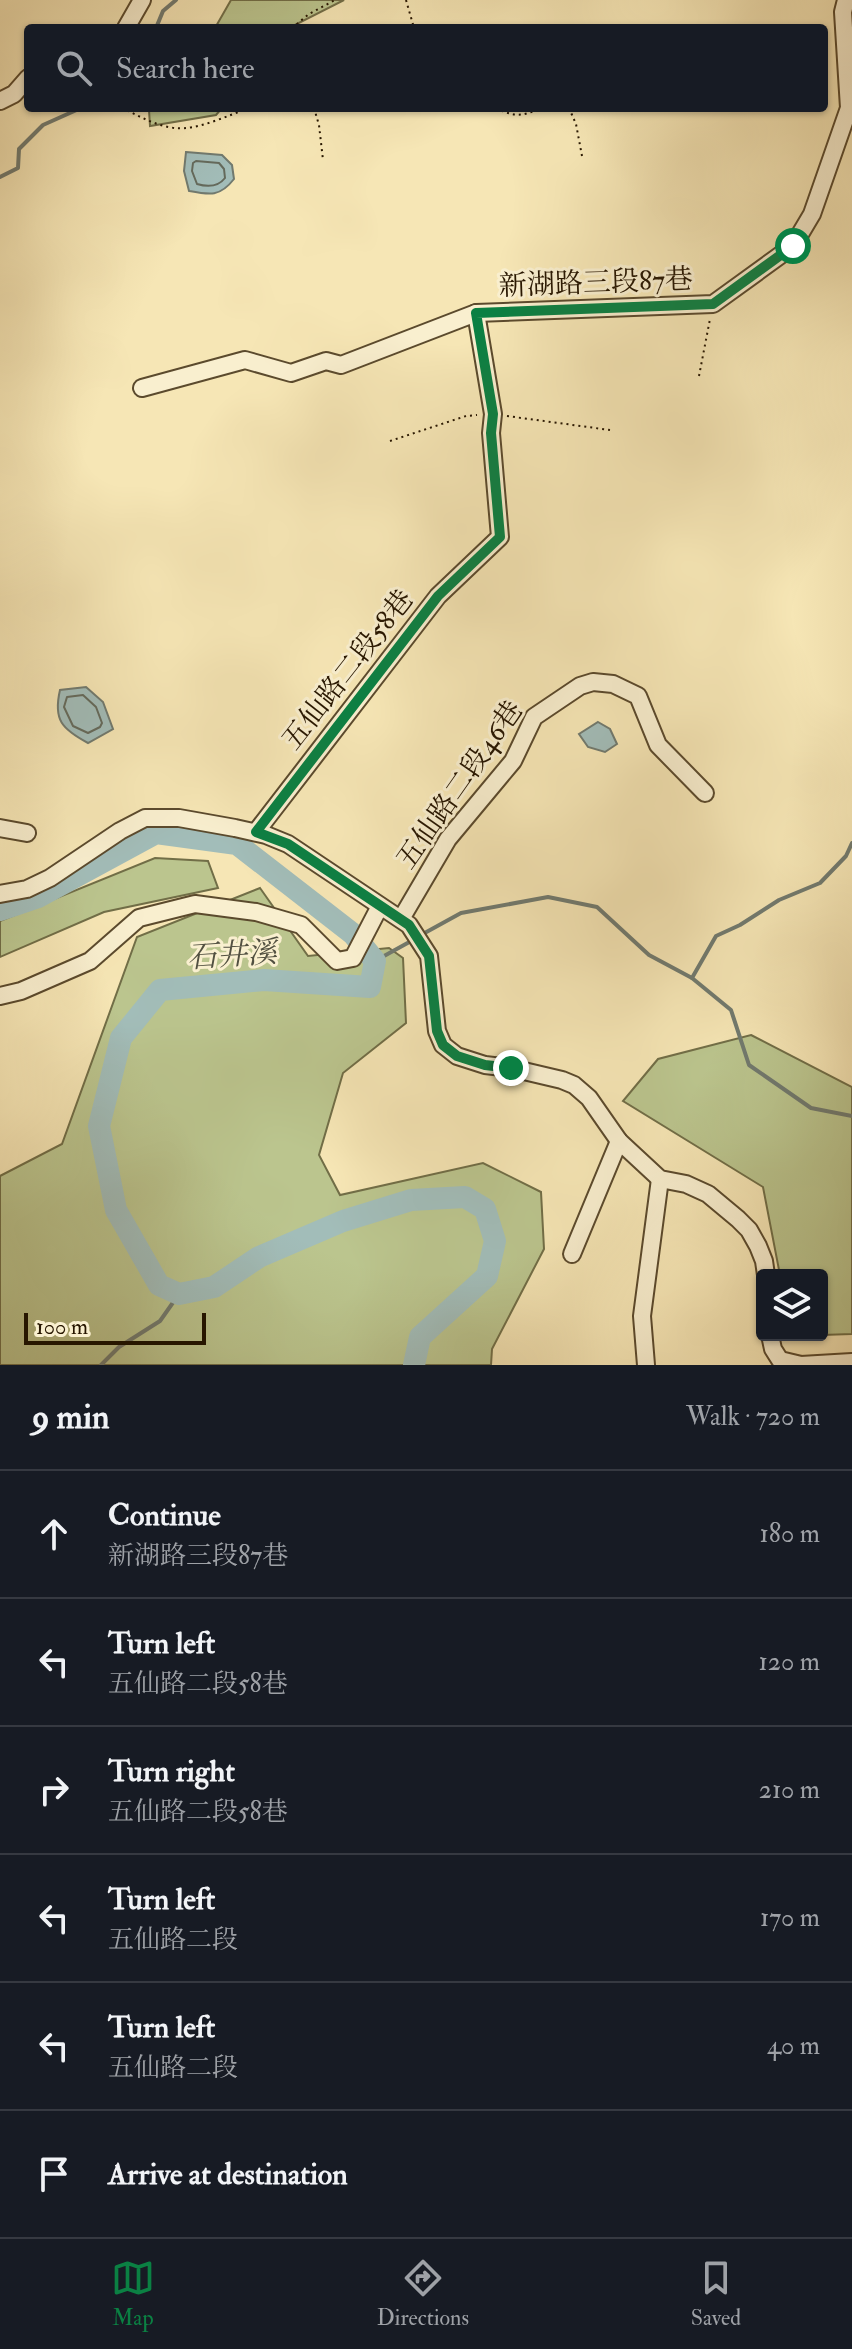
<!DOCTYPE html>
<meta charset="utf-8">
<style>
body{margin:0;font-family:"IM FELL Double Pica","Noto Serif TC",serif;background:#20242c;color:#f1f3f6}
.controls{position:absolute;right:24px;bottom:24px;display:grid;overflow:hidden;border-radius:8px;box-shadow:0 2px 6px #0004}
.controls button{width:72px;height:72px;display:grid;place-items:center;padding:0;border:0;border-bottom:2px solid #363941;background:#171b24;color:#f1f3f6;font:40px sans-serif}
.scale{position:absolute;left:24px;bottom:20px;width:182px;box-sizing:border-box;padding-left:8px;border:4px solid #271600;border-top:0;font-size:22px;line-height:28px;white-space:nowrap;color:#271600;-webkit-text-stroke:6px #f9efcf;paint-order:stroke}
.stop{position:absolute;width:24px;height:24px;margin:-18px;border:6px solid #0b8043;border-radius:50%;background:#fff}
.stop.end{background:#0b8043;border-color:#fff;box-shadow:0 2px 8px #0008}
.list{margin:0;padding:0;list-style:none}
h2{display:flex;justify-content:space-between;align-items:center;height:104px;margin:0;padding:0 32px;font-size:34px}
h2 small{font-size:26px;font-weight:400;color:#9ea1a6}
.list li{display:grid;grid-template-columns:52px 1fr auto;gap:24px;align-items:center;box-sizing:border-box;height:128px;padding:0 32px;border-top:2px solid #363941}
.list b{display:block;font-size:30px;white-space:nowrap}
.list p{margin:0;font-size:26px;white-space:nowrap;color:#9ea1a6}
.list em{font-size:26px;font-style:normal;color:#9ea1a6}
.icon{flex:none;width:44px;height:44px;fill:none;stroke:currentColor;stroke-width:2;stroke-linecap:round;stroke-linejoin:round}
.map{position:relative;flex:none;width:852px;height:1365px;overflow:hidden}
.search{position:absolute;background:#171b24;box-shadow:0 2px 6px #0004;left:24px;right:24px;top:24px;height:88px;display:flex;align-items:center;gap:20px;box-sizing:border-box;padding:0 28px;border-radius:8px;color:#9ea1a6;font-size:30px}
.sheet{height:872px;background:#171b24}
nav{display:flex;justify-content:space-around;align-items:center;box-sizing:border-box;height:112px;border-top:2px solid #363941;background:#171b24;font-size:22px;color:#9ea1a6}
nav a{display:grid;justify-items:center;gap:4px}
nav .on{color:#0b8043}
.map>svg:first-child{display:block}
</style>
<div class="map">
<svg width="852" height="1365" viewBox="0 0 852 1365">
<rect width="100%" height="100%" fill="#f6e6b5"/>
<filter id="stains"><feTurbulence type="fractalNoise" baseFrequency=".0025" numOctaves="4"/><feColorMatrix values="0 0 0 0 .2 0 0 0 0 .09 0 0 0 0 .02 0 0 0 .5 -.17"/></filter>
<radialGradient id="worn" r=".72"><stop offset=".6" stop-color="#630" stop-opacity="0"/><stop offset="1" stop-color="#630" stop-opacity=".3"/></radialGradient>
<g fill="#bbc58e" stroke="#716e47" stroke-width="2">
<polygon points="231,0 344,0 289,28 215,28"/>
<polygon points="154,108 222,108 216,115 150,126 149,110"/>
<polygon points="155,858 208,861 218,888 104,912 0,957 0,921"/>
<polygon points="260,888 308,956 389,948 403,958 406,1023 343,1073 319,1155 340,1195 483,1163 541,1192 544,1249 492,1349 491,1365 0,1365 0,1176 62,1144 137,937"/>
<polygon points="751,1035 852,1087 852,1334 822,1335 822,1275 780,1275 763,1187 623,1101 658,1059"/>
</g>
<g fill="#a2bdb9" stroke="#717a6f" stroke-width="2">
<path d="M186 152 222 155 232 165 234 179C220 197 210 195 189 191L184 171Z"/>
<path d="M86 687 103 702 113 729 88 743C62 729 53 720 60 690Z"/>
<polygon points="598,722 610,729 617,744 605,752 588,747 579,734"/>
</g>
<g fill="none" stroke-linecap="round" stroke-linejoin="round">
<g stroke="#646a5c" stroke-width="2">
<path d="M196 161 219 163 224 169 225 178C218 187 207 187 197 184L192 171 193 163Z"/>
<polygon points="83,695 96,707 102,723 100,727 88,733 73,726 64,707 67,697"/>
</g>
<g stroke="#717a6f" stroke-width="4">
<polyline points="156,28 163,11 176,0"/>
<polyline points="0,177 18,168 19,149 43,125 81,108"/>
<polyline points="421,935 461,913 548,897 597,907 649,955 692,978 731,1010 749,1065 811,1108 852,1116"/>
<polyline points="375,961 413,940"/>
<polyline points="692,978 716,936 740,925 779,900 820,883 846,856 852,843"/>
<polyline points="101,1365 119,1347 160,1321 179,1294"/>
</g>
<polyline stroke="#a2bdb9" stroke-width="22" points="0,910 38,897 156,833 237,844 353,934 375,961 370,987 264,980 160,990 121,1038 99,1126 116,1210 159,1285 179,1294 214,1287 259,1257 343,1221 411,1200 465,1197 485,1209 495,1241 487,1276 420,1337 414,1365"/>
<g stroke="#5b4a2d" stroke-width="20">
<g id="minor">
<polyline points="126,28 142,0"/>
<polyline points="0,101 14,94 28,78"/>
<polyline points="142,388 245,360 291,373 326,361 341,365 476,313 713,304 793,246 812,214 849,108 843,12 846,0"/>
<polyline points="0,828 27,833"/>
<polyline points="256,832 438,596 500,537 491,433 493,414 476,313"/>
<polyline points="0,894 27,889 50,878 120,831 145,818 179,818 235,828 266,835 288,844 409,925 429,956 437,1031 443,1045 457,1056 485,1065 511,1068 562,1080 574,1085 589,1098 619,1141 660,1179 686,1184 708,1194 738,1219 749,1230 758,1246 764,1261 766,1275"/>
<polyline points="401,919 448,839 513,761 534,717 580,686 593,682 613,684 638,696 658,745 705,793"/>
<polyline points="0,996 21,991 90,961 139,918 195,904 256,912 301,925 337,961 353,958 380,906"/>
<polyline points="572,1254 619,1141"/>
<polyline points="770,1335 773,1349 780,1360 801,1365 852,1362"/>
<polyline points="646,1365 642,1316 660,1179"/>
</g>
</g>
<g stroke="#271600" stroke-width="2" stroke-dasharray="2 4" stroke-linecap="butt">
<polyline points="406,0 414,28"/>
<polyline points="292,28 309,14 335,0"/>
<path d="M122 108C139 116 156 126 175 128 196 131 229 115 249 108"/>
<polyline points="314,108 319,125 323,160"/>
<path d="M496 108C514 117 522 117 540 108"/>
<polyline points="569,108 576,124 582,156"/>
<polyline points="699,376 710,319"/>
<polyline points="507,416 610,430"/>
<polyline points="390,441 466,416 477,415"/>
</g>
<use href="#minor" stroke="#f9efcf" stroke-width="16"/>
</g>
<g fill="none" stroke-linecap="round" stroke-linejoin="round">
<polyline stroke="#0b8043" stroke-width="10" points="511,1068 485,1065 457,1056 443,1045 437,1031 429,956 409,925 288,844 256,832 438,596 500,537 491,433 493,414 476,313 713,304 793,246"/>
</g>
<g text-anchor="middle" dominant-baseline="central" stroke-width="6" stroke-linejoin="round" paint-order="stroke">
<g font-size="28" fill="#271600" stroke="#f9efcf">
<text transform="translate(596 283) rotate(-2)">新湖路三段87巷</text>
<text transform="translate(348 670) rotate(-52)">五仙路二段58巷</text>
<text transform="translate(460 785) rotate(-55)">五仙路二段46巷</text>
</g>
<g font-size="30" font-style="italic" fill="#525041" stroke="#f9efcf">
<text transform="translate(232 955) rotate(-4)">石井溪</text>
</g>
</g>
<rect width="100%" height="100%" filter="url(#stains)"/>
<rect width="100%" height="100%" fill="url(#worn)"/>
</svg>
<div class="controls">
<button><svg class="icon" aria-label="layers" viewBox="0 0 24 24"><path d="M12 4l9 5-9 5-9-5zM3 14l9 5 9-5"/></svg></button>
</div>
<div class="scale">100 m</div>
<div class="stop" style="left:793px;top:246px"></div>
<div class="stop end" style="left:511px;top:1068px"></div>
<div class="search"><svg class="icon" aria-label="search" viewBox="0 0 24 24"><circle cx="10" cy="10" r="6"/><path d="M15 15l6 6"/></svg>Search here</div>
</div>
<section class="sheet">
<h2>9 min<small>Walk · 720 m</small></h2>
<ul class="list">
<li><svg class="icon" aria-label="ahead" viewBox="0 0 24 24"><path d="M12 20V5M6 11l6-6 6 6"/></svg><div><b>Continue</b><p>新湖路三段87巷</p></div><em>180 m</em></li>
<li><svg class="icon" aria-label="left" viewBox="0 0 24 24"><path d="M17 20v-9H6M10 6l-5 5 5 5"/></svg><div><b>Turn left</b><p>五仙路二段58巷</p></div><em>120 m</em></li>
<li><svg class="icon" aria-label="right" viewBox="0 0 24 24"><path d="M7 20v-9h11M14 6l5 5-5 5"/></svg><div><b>Turn right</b><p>五仙路二段58巷</p></div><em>210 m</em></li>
<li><svg class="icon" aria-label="left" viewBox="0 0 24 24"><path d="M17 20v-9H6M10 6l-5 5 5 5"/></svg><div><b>Turn left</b><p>五仙路二段</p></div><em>170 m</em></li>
<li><svg class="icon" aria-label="left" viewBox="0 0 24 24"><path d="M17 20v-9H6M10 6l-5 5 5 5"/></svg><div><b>Turn left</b><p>五仙路二段</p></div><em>40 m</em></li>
<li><svg class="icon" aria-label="arrive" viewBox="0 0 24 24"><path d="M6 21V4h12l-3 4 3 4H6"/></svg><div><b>Arrive at destination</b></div></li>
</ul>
</section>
<nav>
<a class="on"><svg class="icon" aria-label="map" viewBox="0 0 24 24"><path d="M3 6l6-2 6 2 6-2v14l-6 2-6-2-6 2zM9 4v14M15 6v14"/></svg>Map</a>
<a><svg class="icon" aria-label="directions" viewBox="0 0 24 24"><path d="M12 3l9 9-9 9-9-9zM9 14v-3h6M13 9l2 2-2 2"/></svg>Directions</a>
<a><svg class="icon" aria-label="saved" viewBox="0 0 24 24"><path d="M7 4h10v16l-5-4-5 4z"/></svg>Saved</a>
</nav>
